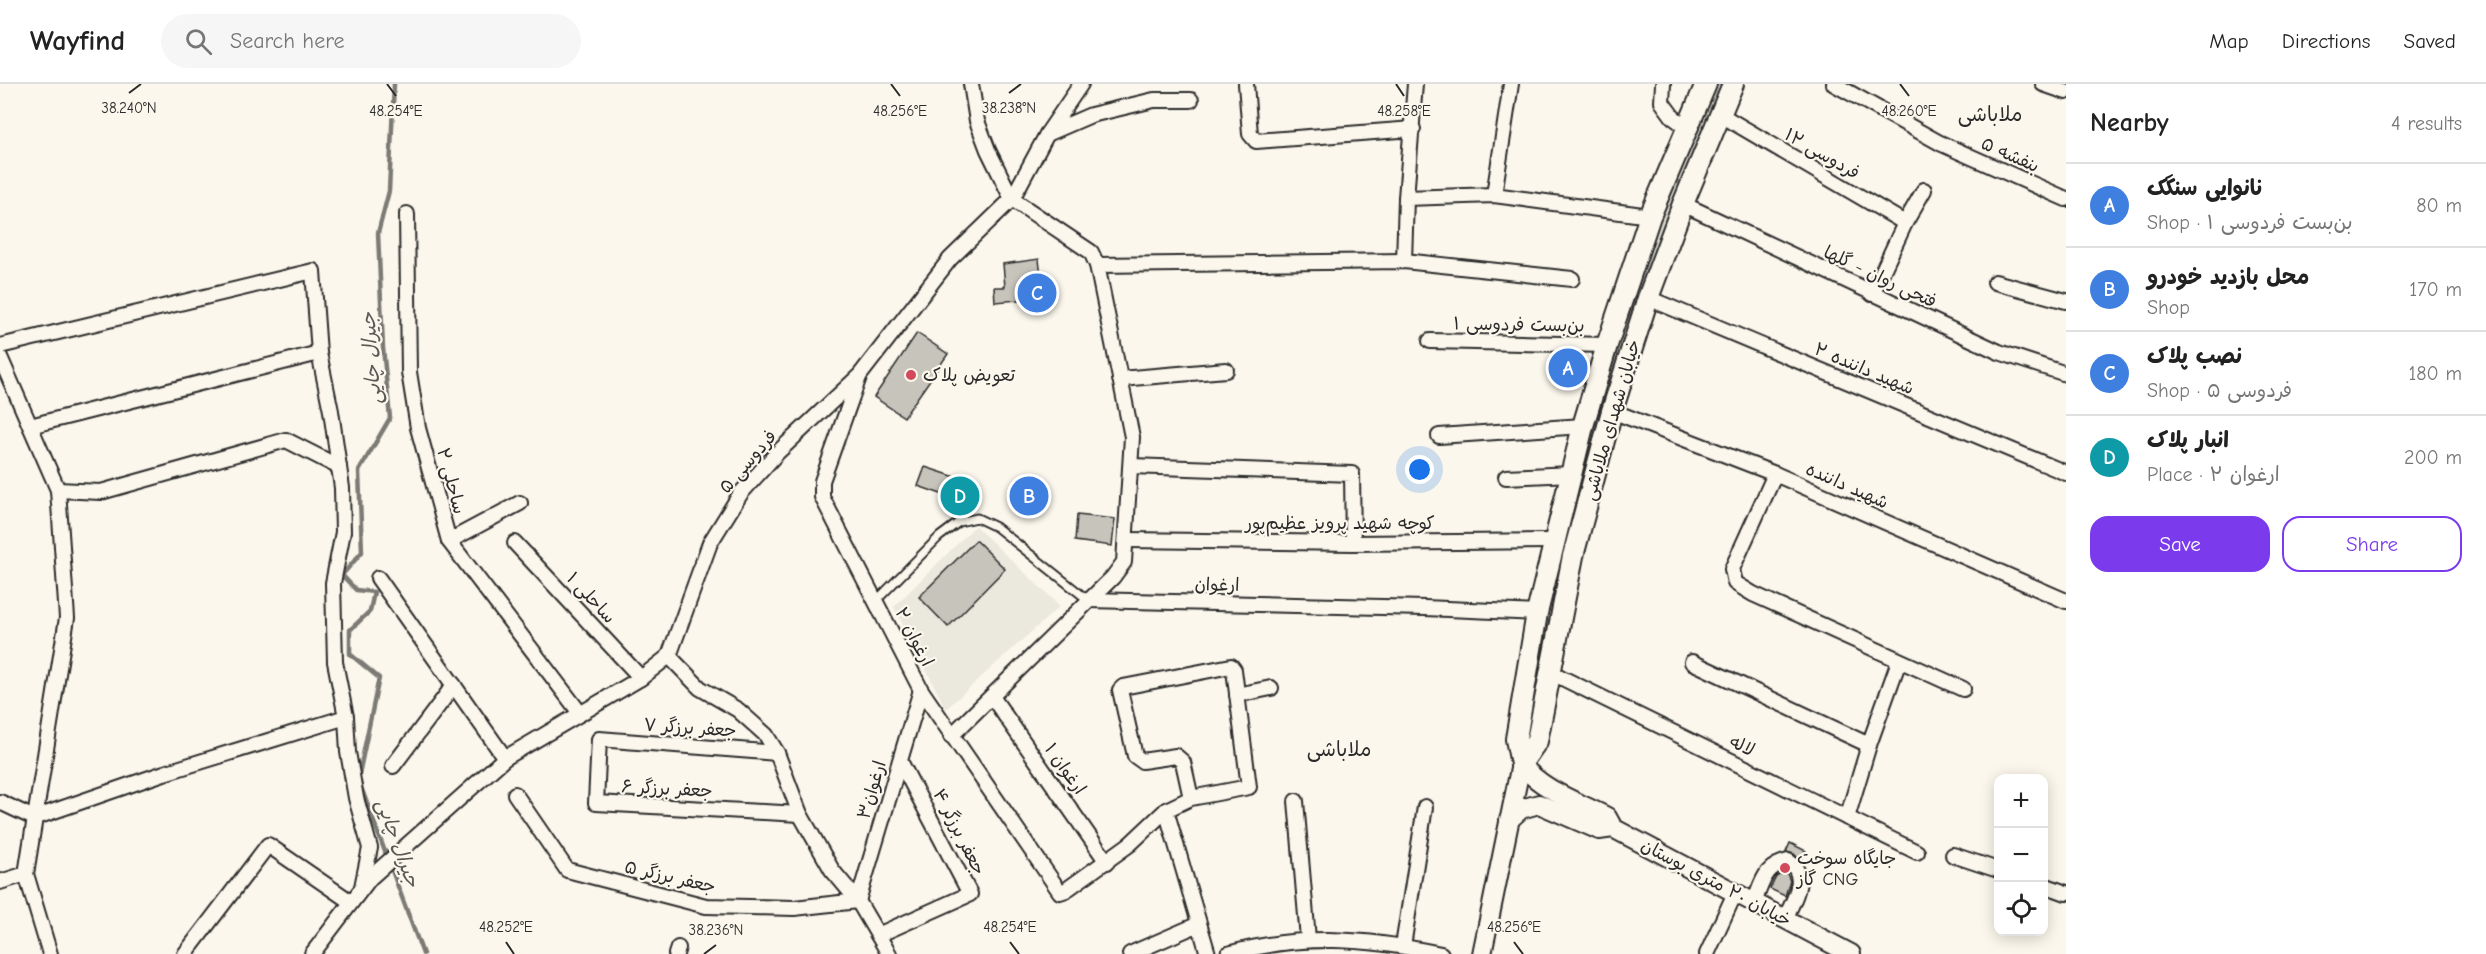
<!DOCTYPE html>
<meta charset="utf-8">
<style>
body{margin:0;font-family:"Comic Neue","Playpen Sans Arabic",sans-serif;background:#f6f6f6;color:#222}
.controls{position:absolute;right:18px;bottom:18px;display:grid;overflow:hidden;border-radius:12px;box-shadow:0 3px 15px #0003}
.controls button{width:54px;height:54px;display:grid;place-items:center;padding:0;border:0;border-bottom:2px solid #e0e0e0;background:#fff;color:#222;font:30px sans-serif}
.you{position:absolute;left:1420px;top:386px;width:21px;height:21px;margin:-15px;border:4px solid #fff;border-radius:50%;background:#1a73e8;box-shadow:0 0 0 9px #1a73e833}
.badge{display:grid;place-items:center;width:39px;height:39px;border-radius:50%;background:#7c3aed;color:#fff;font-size:20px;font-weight:700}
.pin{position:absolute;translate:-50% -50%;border:3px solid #fff;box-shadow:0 2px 6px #0006}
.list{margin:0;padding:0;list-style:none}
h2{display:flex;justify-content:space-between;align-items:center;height:78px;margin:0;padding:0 24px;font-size:26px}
h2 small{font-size:20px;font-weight:400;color:#767676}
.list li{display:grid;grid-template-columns:39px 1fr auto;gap:18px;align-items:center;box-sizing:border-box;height:84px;padding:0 24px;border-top:2px solid #e0e0e0}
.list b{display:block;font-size:22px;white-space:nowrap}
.list p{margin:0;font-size:20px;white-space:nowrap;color:#767676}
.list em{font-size:20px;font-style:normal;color:#767676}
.actions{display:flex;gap:12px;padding:18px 24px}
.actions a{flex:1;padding:14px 0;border:2px solid #7c3aed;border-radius:18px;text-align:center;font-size:21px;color:#7c3aed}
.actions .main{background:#7c3aed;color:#fff}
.icon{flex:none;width:33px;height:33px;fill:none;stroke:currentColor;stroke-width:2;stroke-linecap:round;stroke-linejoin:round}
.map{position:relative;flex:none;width:2066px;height:870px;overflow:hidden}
header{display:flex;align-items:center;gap:36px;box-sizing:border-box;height:84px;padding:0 30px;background:#fff;border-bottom:2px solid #e0e0e0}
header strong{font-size:28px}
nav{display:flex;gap:33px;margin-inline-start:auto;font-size:21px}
.search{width:420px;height:54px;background:#f6f6f6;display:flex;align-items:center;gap:15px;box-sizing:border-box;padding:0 21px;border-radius:33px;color:#767676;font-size:22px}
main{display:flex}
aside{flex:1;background:#fff}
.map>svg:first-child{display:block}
</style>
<header>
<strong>Wayfind</strong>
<div class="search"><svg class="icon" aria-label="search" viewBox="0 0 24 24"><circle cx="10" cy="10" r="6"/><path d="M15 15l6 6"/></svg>Search here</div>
<nav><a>Map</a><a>Directions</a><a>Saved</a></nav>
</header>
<main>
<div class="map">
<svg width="2066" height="870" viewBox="0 0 2066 870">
<rect width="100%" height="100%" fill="#fbf7ec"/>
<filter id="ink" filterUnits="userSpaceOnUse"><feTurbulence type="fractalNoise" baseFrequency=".0167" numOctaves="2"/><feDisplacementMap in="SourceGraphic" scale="12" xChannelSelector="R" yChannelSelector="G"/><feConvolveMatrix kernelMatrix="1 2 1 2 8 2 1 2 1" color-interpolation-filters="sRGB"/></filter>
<g filter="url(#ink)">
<polygon fill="#ebe8de" points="975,442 1060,522 946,625 894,523"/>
<polygon fill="#dddad0" stroke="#84827e" stroke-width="1.5" points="1711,0 1725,0 1676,118 1536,638 1526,657 1522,643 1559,461 1630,208"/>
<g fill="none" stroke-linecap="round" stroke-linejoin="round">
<polyline stroke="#7b7a75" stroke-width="4.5" points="394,0 389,107 378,149 383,264 390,334 359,387 362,468 342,491 356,506 374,508 370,527 350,546 350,570 379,594 358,695 423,870"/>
</g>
<g fill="#c7c4bc" stroke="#2b2b2b" stroke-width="1.5">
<polygon points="1039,175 1041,193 1046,217 1030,218 1030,215 995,218 994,203 1005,203 1003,180"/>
<polygon points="917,249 948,270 904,333 874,313"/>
<polygon points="1563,273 1576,276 1572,295 1559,293"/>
<polygon points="925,383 977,400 973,421 918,402"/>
<polygon points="1026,395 1043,401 1033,429 1016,423"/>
<polygon points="1077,431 1115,435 1112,462 1075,457"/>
<polygon points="976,456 1005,485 948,543 919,513"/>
<polygon points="1790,759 1806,767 1801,777 1794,770 1786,768"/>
<polygon points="1786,787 1790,797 1785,812 1770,805 1776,793"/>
</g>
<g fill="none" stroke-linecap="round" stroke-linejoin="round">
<g stroke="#2b2b2b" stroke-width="11">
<polyline id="service" points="875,518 939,453 959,438 977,434 996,443 1088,516"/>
</g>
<g stroke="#2b2b2b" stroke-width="18">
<g id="minor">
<polyline points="971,0 977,37 988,66 1012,115 1091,168 1097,181 1404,177 1572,195"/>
<polyline points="1246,0 1250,50 1256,57 1413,45"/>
<polyline points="1663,0 1662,18 1673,33 1688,44"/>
<polyline points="1834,0 1940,59 2066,115"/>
<polyline points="2043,0 2066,8"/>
<polyline points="1721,31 1905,139"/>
<polyline points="1047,50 1091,31 1154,16 1191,16"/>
<polyline points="1494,111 1511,0"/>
<polyline points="1406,114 1415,0"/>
<polyline points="1683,120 1999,268 2066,290"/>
<polyline points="407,130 409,288 418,344 449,457 580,629"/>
<polyline points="1404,177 1406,114 1494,111 1650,132"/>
<polyline points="1995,198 2066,217"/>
<polyline points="1872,210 1905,139 1924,106"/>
<polyline points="1648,214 2066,389"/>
<polyline points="1430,257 1607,261"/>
<polyline points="0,262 313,187 319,269 331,327 342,404 343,448 333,499 335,578 346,633 348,668 356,714 370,764 362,803"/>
<polyline points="0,273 58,406 67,534 26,790 50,870"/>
<polyline points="859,293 822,397 822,413 921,606 1060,808 1066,806 1130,760 1166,726 1208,870"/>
<polyline points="1120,295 1226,286"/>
<polyline points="1612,327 1775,390 2066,517"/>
<polyline points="30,342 319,269"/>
<polyline points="1439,352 1583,342"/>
<polyline points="1131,382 1352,390 1353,459"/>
<polyline points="1775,390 1732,485 1735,499 1753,510 1963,605"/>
<polyline points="1506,393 1572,390"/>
<polyline points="58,406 101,408 286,356 339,383"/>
<polyline points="1127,456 1353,459 1554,457"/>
<polyline points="449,457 520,419"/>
<polyline points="515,459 641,594"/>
<polyline points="378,494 505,674"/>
<polyline points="1088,516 1425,524 1537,529"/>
<polyline points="669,572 700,604 738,626 766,651 777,669 800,730 832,786 858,817 889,870"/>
<polyline points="1692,578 1869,661 1899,577"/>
<polyline points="1552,589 1917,768"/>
<polyline points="1237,611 1271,604"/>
<polyline points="993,614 1107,778"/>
<polyline points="951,652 1113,493 1124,478 1132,353 1097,181"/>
<polyline points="777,669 599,655 596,719 800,730"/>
<polyline points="393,682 454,601"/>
<polyline points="515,710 567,786 706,822 794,824 858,817"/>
<polyline points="1296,717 1308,855"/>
<polyline points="0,718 34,734 164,689 346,633"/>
<polyline points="1166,726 1191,714 1249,703 1234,586 1231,582 1123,603 1120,606 1135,672 1142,677 1176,672 1183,678 1191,714"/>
<polyline points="1847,734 1869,661"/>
<polyline points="1953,771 1998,786"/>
<polyline points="0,798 26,790"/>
<polyline points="2044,801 2066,809"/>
<polyline points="858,817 921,606"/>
<path d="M1754 818C1763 798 1764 782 1788 777 1810 791 1793 817 1785 835"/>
<polyline points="878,851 970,810 900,677"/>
<polyline points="1403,862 1425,723"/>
<polyline points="185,870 268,761 351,818"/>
<polyline points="312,870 370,794 505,674 641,594 669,572 710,459 741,409 777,369 860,291 950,175 1012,115 1047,50 1081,0"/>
<polyline points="676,870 678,864"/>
<polyline points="1130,870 1199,840"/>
<path d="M1228 870C1303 849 1366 854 1441 870"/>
<polyline points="1707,870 1735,809"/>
</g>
</g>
<g stroke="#2b2b2b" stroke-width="22">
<g id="tertiary">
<path d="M1521 680C1541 706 1578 718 1607 733L1613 744"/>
<polyline points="1509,736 1521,725 1539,720 1599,746 1613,744 1851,870"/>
<polyline points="1482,870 1521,680"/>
</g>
</g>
<g stroke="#2b2b2b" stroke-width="24">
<g id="secondary">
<polyline points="1521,680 1537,657 1573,472 1612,327 1648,214 1683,120 1733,0"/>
<polyline points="1521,680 1516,655 1537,529 1583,342 1607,261 1650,132 1706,0"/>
</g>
</g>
<use href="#service" stroke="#fbf7ec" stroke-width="7"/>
<use href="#minor" stroke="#fbf7ec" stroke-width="14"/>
<use href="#tertiary" stroke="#fbf7ec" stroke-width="18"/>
<use href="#secondary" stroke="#fbf7ec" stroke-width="20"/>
</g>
</g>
<path fill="none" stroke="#2b2b2b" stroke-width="2" d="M387 0 396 12M891 0 900 12M1396 0 1404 12M1900 0 1909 12M129 9 141 0M1009 9 1021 0M506 858 514 870M1010 858 1019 870M1514 858 1523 870M704 870 716 861"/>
<g fill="#d1495b" stroke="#fbf7ec" stroke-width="2">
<circle cx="911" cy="291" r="6"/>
<circle cx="1785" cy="784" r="6"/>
</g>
<g text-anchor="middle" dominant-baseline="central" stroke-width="4.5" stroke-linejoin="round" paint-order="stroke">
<g font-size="18" fill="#2b2b2b" stroke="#fbf7ec">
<text transform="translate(1822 70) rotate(30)">فردوسی ۱۲</text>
<text transform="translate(2010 71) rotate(24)">بنفشه ۵</text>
<text transform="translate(1880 193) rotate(25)">فتحی روان - گلها</text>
<text transform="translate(1519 241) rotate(1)">بن‌بست فردوسی ۱</text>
<text transform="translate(1864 285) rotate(23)">شهید داننده ۲</text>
<text transform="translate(1612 336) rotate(-74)">خیابان شهدای ملاباشی</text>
<text transform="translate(748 378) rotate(-49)">فردوسی ۵</text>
<text transform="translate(451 397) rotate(75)">ساحلی ۲</text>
<text transform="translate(1847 402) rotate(24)">شهید داننده</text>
<text x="1340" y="439">کوچه شهید پرویز عظیم‌پور</text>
<text transform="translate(1217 501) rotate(1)">ارغوان</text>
<text transform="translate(591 514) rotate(47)">ساحلی ۱</text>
<text transform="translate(914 553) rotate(63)">ارغوان ۲</text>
<text transform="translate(690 644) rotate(4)">جعفر برزگر ۷</text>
<text transform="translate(1742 662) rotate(26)">لاله</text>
<text transform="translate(1065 685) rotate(55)">ارغوان ۱</text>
<text transform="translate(667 705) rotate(3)">جعفر برزگر ۶</text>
<text transform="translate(872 706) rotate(-73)">ارغوان۳</text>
<text transform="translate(959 748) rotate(63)">جعفر برزگر ۴</text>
<text transform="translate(670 793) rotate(13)">جعفر برزگر ۵</text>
<text transform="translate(1716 799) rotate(28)">خیابان ۲۰ متری بوستان</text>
</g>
<g font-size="18" fill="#2b2b2b" stroke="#fbf7ec" text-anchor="start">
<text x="923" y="291">تعویض پلاک</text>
<text x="1797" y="774">جایگاه سوخت<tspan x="1797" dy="21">گاز CNG</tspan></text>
</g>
<g font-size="20" fill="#2b2b2b" stroke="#fbf7ec">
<text x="1990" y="30">ملاباشی</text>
<text x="1339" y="665">ملاباشی</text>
</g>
<g font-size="20" font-style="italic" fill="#5a5956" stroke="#fbf7ec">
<text transform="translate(371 274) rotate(-94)">جیرال چایی</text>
<text transform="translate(398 759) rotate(70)">جیرال چایی</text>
</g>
</g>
<g font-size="15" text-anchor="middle" fill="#2b2b2b" stroke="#fbf7ec" stroke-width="4.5" stroke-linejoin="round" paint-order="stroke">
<text x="129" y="29">38.240°N</text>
<text x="1009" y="29">38.238°N</text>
<text x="396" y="32">48.254°E</text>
<text x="900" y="32">48.256°E</text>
<text x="1404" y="32">48.258°E</text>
<text x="1909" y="32">48.260°E</text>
<text x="506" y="848">48.252°E</text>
<text x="1010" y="848">48.254°E</text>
<text x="1514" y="848">48.256°E</text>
<text x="716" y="851">38.236°N</text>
</g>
</svg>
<div class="controls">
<button>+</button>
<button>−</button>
<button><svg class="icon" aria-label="locate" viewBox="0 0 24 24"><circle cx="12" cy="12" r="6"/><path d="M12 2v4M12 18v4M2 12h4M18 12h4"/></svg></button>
</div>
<div class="you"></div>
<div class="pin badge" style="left:1568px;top:284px;background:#3f7fe0">A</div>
<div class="pin badge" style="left:1029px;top:412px;background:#3f7fe0">B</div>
<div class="pin badge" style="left:1037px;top:209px;background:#3f7fe0">C</div>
<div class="pin badge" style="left:960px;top:412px;background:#0f9aa8">D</div>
</div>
<aside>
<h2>Nearby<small>4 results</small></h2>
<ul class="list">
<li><span class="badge" style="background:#3f7fe0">A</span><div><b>نانوایی سنگک</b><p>Shop · بن‌بست فردوسی ۱</p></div><em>80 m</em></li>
<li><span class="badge" style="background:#3f7fe0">B</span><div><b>محل بازدید خودرو</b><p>Shop</p></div><em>170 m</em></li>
<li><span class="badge" style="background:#3f7fe0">C</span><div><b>نصب پلاک</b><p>Shop · فردوسی ۵</p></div><em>180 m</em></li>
<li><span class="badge" style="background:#0f9aa8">D</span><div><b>انبار پلاک</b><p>Place · ارغوان ۲</p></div><em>200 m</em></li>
</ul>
<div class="actions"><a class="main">Save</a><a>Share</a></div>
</aside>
</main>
